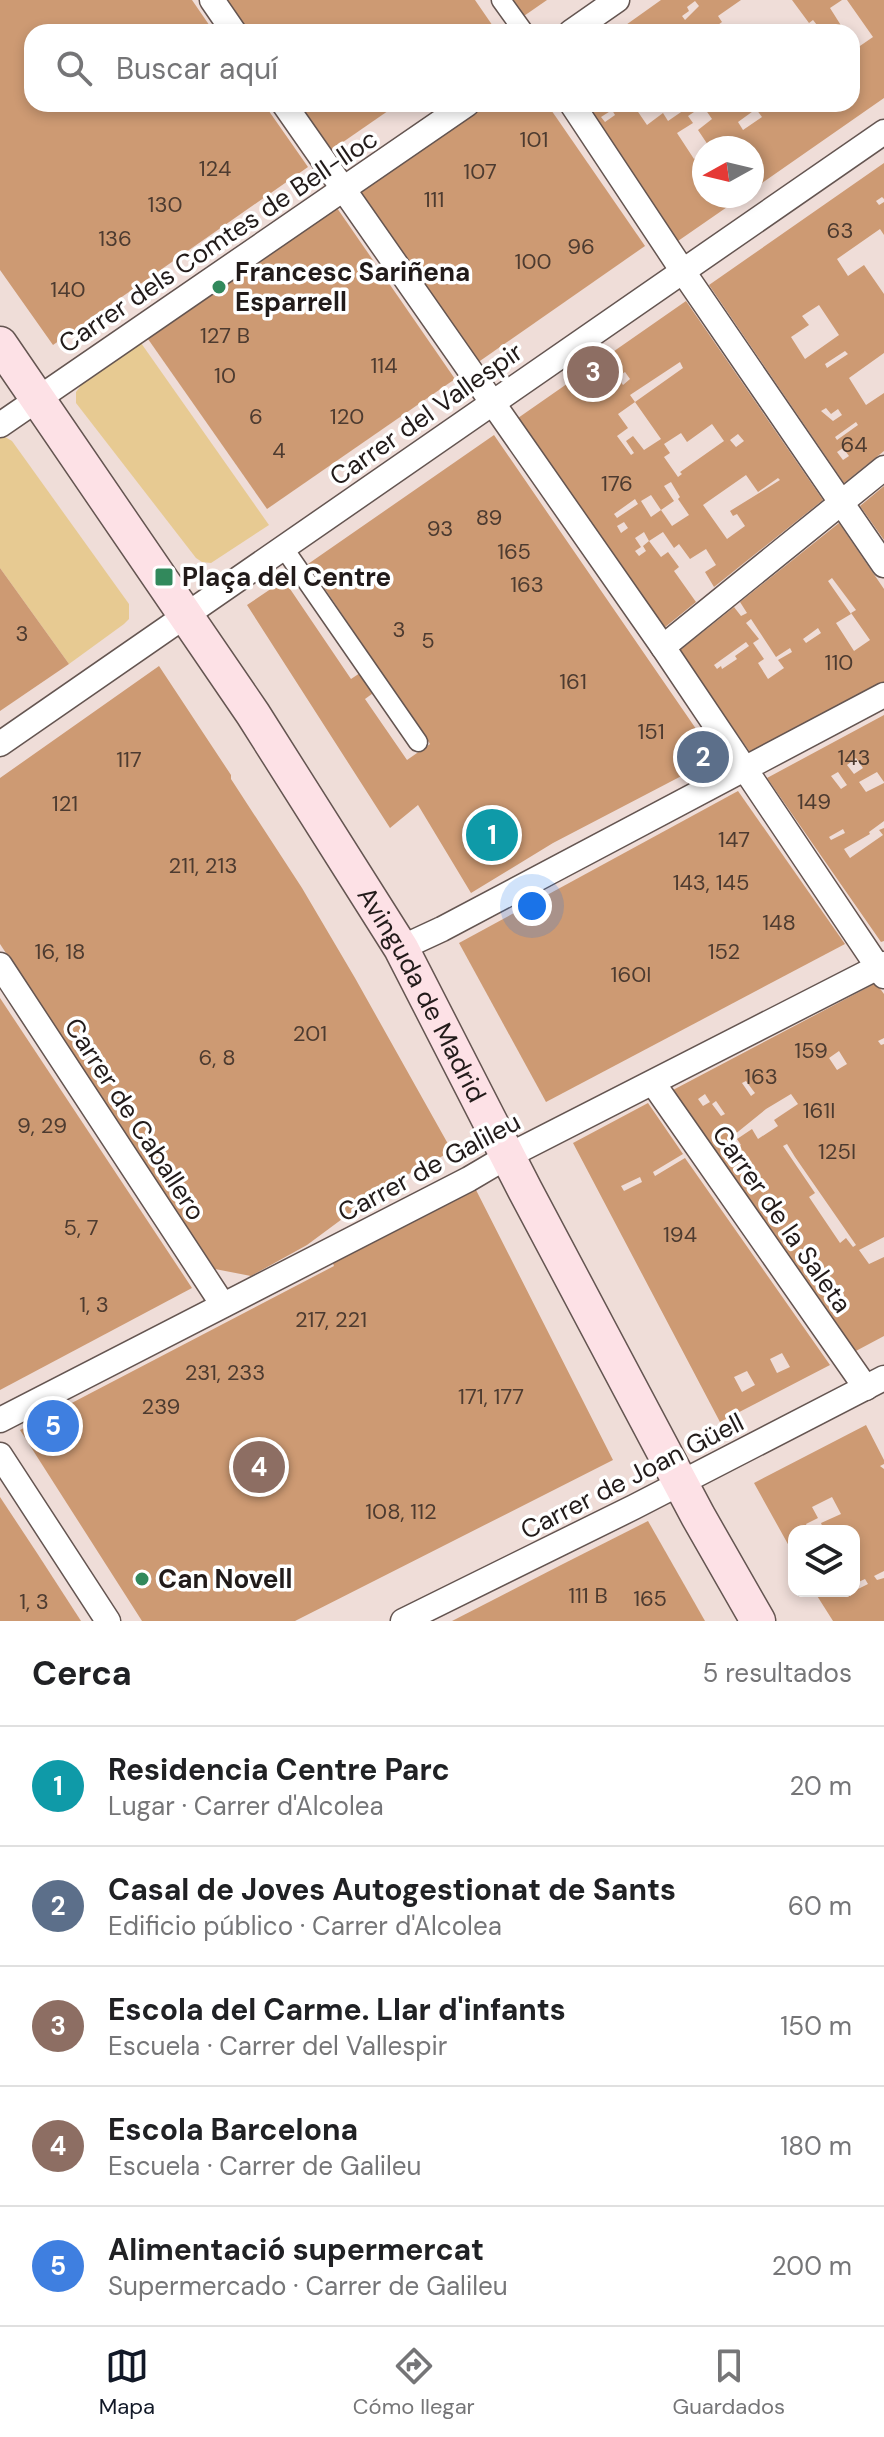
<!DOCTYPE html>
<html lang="es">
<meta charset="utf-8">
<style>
body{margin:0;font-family:"DM Sans",sans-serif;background:#f6f6f6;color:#202124}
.controls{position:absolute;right:24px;bottom:24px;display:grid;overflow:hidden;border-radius:16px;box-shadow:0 4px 12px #0003}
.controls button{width:72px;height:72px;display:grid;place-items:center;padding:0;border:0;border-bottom:2px solid #e0e0e0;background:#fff;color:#202124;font:40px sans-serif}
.compass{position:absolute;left:692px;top:136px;width:72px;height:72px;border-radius:50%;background:#fff;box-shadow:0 4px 12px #0003;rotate:262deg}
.you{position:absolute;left:532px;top:906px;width:28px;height:28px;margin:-20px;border:6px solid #fff;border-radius:50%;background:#1a73e8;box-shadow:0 0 0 12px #1a73e833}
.badge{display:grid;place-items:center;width:52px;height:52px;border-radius:50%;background:#111827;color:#fff;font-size:26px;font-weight:700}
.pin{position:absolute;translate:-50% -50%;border:4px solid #fff;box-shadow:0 2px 8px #0006}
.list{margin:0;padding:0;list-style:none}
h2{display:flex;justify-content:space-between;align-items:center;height:104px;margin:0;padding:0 32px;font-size:34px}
h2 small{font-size:26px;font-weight:400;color:#757577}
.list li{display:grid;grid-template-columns:52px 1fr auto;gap:24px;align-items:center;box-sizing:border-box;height:120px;padding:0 32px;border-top:2px solid #e0e0e0}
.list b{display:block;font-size:30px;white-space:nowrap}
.list p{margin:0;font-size:26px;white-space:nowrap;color:#757577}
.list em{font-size:26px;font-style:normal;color:#757577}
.icon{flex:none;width:44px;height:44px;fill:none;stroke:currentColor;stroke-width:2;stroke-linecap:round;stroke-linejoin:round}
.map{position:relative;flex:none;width:884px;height:1621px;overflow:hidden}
.search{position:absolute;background:#fff;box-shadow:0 4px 12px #0003;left:24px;right:24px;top:24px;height:88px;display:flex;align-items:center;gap:20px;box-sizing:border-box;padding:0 28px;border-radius:24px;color:#757577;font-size:30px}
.sheet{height:704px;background:#fff}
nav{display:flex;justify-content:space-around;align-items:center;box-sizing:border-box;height:112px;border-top:2px solid #e0e0e0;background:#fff;font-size:22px;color:#757577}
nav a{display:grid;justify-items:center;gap:4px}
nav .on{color:#111827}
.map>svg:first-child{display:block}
</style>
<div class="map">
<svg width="884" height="1621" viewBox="0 0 884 1621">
<rect width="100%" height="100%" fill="#efddd8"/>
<g fill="#e7ca92">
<polygon points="141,343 269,525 211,563 202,562 196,558 76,403 76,392 82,384"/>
<polygon points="0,434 12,441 129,604 129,619 124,624 69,664 0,568"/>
</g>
<g fill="#cd9a73" fill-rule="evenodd">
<polygon points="0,0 192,0 214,32 32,32 32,104 264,104 308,167 53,345 0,270"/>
<polygon points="226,0 475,0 497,32 248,32"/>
<polygon points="509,0 547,0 521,18"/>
<path d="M661 0H741L718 16 722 22 708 32H616ZM695 1 699 6 685 20 682 16 689 11 687 7Z"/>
<polygon points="792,0 842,0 830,8 842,27 835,32 807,32 817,25 813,20 809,23"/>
<path d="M847 0H884V98L752 190V148H710L698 130 712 119 703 106 688 116 693 123 677 133 694 159 704 152V196H743L678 241 583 104H637L634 106 647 125 663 113 668 121 684 110 680 104H852V41L857 48 873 37ZM756 109 762 117 743 130 738 122ZM612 110 615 115 605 122 601 117Z"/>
<polygon points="298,104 398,104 330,151"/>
<polygon points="485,104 547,104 645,246 477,363 359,192"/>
<path d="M884 163V199L882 197 876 201 879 205 884 202V235L880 229 837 259 848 276 864 265 884 294V353L849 378 866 405 884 393V451L844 483 709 285ZM819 305 839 335 805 359 791 337 809 325 802 316ZM845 351 848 354 827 368 825 364ZM826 408 831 414 838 409 842 415 833 421 821 411ZM856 422 858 425 837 440 835 437ZM843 448 849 456 843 460 837 452Z"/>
<polygon points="337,208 455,379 267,509 148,339"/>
<path d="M686 301 823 500 714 587 705 572 716 565 706 549 690 559 679 544 674 548 663 532 649 541 644 532 635 538 641 547 635 551 639 556 646 551 643 546 649 541 661 557 668 552 679 567 674 571 696 602 664 628 518 418ZM680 362 683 368 635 402 661 439 644 450 633 436 626 441 634 453 631 455 617 436 628 428 618 414 635 402 630 395ZM625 372 630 379 623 385 617 377ZM712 424 724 441 680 472 682 474 678 477 664 457 670 453 664 444 681 433 687 442ZM738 434 744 441 736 447 730 440ZM746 475 758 492 778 478 780 480 730 511 733 516 737 514 745 526 727 539 703 505ZM671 482 680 497 678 499 689 515 672 526 661 510 674 501 664 486ZM651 495 661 510 651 517 641 501ZM635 499 638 504 617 518 614 514ZM624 522 628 528 621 533 617 526Z"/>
<polygon points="494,435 716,758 553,843 471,893 418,805 390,828 247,605 284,580 351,679 363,671 376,691 365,699 407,760 430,744 308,564"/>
<polygon points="884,486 884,540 860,506"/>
<path d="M839 523 884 589V684L752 755 679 651 734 607 741 616 747 613 740 602ZM832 578 856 610 851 613 870 640 854 651 836 623 851 614 828 581ZM751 619 776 657 790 648 792 652 778 660 784 668 768 679 758 663 764 659 753 643 759 639 746 623ZM818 628 821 633 806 643 803 639ZM746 642 749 646 735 656 737 659 722 669 721 666 717 669 714 665Z"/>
<polygon points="0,568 69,664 0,711"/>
<polygon points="159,666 231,775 231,779 302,888 355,978 452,1151 388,1185 307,1245 251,1276 215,1269 0,944 0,778"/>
<path d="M884 715V782L877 772 859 782 866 792 884 783V821L869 832 870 834 844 849 850 858 883 835 879 830 884 828V941L881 942 767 778ZM856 758 863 768 854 774 847 765ZM838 772 847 785 841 789 831 776ZM843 829 845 833 831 840 829 837Z"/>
<polygon points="738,791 845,944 546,1102 459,943"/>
<path d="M876 983 884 994V1038L878 1041 881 1045 884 1044V1237L859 1250 869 1264 884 1257V1336L854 1352 673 1090ZM839 1051 847 1064 837 1070 829 1058ZM746 1081 755 1093 751 1096 742 1083ZM705 1094 710 1102 703 1106 698 1099ZM791 1094 798 1104 774 1120 778 1126 758 1139 752 1129 737 1139 741 1145 733 1151 727 1142 734 1135 766 1109ZM716 1101 725 1114 721 1116 712 1104ZM787 1144 795 1157 856 1245 853 1247 846 1238 840 1243 809 1197 815 1193 783 1146Z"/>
<polygon points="0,998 192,1288 0,1390"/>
<path d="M648 1103 683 1154 653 1172 655 1176 685 1158 830 1365 720 1422 573 1143ZM640 1177 642 1182 624 1191 621 1186ZM782 1353 790 1367 777 1373 770 1359ZM747 1371 755 1385 742 1392 734 1377Z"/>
<polygon points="475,1188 613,1460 295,1621 142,1621 20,1430 334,1266 332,1261"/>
<polygon points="866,1425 884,1460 884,1464 880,1466 884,1469 884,1571 874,1576 877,1580 884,1578 884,1621 833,1621 814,1591 854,1591 868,1584 865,1579 854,1584 854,1531 815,1531 823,1528 821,1523 841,1514 832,1497 812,1507 818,1518 806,1524 809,1531 794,1531 794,1555 754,1483"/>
<polygon points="0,1497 37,1553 81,1621 0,1621"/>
<polygon points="648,1521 705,1621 452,1621 561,1565"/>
</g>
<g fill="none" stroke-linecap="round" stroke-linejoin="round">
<g stroke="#645551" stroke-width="21">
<g id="pedestrian">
<polyline points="501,0 524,32"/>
<polyline points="283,547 418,742"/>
</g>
</g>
<g stroke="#645551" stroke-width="27">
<g id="minor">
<polyline points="212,0 234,32"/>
<polyline points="571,32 617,0"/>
<polyline points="284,104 663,647 884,976"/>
<polyline points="572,104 684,273 884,565"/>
<polyline points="0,425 467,104"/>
<polyline points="663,647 884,468"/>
<polyline points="0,744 884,132"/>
<polyline points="401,948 442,929 884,695"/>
<polyline points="0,965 223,1305"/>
<polyline points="653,1083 866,1388"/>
<polyline points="0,1420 469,1179 508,1156 884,964"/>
<polyline points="0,1455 108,1621"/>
<polyline points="403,1621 634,1507 884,1378"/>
</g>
</g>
<g stroke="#645551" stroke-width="37">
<g id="secondary">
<path id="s1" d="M0 344 253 714 401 948 525 1190 698 1516 758 1621"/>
</g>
</g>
<use href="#pedestrian" stroke="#fff" stroke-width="18"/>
<use href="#minor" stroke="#fff" stroke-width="24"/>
<use href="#secondary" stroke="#fde1e6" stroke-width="34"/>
</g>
<g fill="#32895c" stroke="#fff" stroke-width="3">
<circle cx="219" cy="287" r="8"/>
<rect x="154" y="567" width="20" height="20" rx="4"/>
<circle cx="142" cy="1579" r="8"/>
</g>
<g text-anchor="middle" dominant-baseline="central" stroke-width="7" stroke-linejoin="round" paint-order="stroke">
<g font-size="22" fill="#4d3b30">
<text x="534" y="139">101</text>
<text x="215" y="168">124</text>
<text x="480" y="171">107</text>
<text x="434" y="199">111</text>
<text x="165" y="204">130</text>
<text x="840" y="230">63</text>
<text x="115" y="238">136</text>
<text x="581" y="246">96</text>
<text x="533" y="261">100</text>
<text x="68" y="289">140</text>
<text x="225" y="335">127 B</text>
<text x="384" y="365">114</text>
<text x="225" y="375">10</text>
<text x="256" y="416">6</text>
<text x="347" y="416">120</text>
<text x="854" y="444">64</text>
<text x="279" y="450">4</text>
<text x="617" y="483">176</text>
<text x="489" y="517">89</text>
<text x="440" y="528">93</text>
<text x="514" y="551">165</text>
<text x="527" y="584">163</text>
<text x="399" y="629">3</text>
<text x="22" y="633">3</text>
<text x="428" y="640">5</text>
<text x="839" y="662">110</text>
<text x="573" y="681">161</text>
<text x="651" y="731">151</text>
<text x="854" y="757">143</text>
<text x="129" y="759">117</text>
<text x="814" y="801">149</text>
<text x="65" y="803">121</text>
<text x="734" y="839">147</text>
<text x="203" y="865">211, 213</text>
<text x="711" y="882">143, 145</text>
<text x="779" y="922">148</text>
<text x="60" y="951">16, 18</text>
<text x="724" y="951">152</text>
<text x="631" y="974">160I</text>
<text x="310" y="1033">201</text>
<text x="811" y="1050">159</text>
<text x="217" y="1057">6, 8</text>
<text x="761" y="1076">163</text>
<text x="819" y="1110">161I</text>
<text x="42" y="1125">9, 29</text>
<text x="837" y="1151">125I</text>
<text x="81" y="1227">5, 7</text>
<text x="680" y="1234">194</text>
<text x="94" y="1304">1, 3</text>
<text x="331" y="1319">217, 221</text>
<text x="225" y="1372">231, 233</text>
<text x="491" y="1396">171, 177</text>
<text x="161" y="1406">239</text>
<text x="401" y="1511">108, 112</text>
<text x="588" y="1595">111 B</text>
<text x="650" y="1598">165</text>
<text x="34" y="1601">1, 3</text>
</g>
<g font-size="26" fill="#221b1a" stroke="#fff">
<text transform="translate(218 241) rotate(-34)">Carrer dels Comtes de Bell-lloc</text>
<text transform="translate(426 414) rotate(-35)">Carrer del Vallespir</text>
<text stroke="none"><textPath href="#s1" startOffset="776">Avinguda de Madrid</textPath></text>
<text transform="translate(135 1119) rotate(57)">Carrer de Caballero</text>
<text transform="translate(429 1167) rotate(-28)">Carrer de Galileu</text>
<text transform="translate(782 1219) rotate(55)">Carrer de la Saleta</text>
<text transform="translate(632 1476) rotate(-27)">Carrer de Joan Güell</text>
</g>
<g font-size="26" font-weight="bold" fill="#221b1a" stroke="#fff" text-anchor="start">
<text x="235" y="272">Francesc Sariñena<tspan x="235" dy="30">Esparrell</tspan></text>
<text x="182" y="577">Plaça del Centre</text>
<text x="158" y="1579">Can Novell</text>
</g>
</g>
</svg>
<div class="controls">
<button><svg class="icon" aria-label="layers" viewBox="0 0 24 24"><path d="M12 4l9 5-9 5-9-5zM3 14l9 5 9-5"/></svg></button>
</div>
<svg class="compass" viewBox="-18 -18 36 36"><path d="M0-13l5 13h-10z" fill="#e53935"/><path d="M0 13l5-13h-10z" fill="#757577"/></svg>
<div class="you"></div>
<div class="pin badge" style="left:492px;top:835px;background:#0f9aa8">1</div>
<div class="pin badge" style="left:703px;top:757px;background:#5c6f8a">2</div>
<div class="pin badge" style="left:593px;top:372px;background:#8d6e63">3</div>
<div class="pin badge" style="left:259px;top:1467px;background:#8d6e63">4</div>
<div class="pin badge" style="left:53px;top:1426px;background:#3f7fe0">5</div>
<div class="search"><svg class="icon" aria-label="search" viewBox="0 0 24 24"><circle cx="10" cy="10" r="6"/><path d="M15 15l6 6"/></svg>Buscar aquí</div>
</div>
<section class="sheet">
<h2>Cerca<small>5 resultados</small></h2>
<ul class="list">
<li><span class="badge" style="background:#0f9aa8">1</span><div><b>Residencia Centre Parc</b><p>Lugar · Carrer d'Alcolea</p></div><em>20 m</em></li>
<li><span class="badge" style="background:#5c6f8a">2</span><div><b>Casal de Joves Autogestionat de Sants</b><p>Edificio público · Carrer d'Alcolea</p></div><em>60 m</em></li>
<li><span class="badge" style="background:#8d6e63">3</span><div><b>Escola del Carme. Llar d'infants</b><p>Escuela · Carrer del Vallespir</p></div><em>150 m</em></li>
<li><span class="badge" style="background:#8d6e63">4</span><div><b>Escola Barcelona</b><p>Escuela · Carrer de Galileu</p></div><em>180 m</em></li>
<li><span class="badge" style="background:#3f7fe0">5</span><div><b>Alimentació supermercat</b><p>Supermercado · Carrer de Galileu</p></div><em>200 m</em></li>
</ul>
</section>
<nav>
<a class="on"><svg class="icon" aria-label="map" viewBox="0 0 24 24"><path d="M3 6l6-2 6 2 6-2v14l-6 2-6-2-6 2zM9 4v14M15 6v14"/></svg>Mapa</a>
<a><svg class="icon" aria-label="directions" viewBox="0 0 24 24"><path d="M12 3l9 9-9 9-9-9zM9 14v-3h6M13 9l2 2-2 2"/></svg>Cómo llegar</a>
<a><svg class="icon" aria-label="saved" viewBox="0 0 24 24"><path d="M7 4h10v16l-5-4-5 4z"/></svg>Guardados</a>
</nav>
